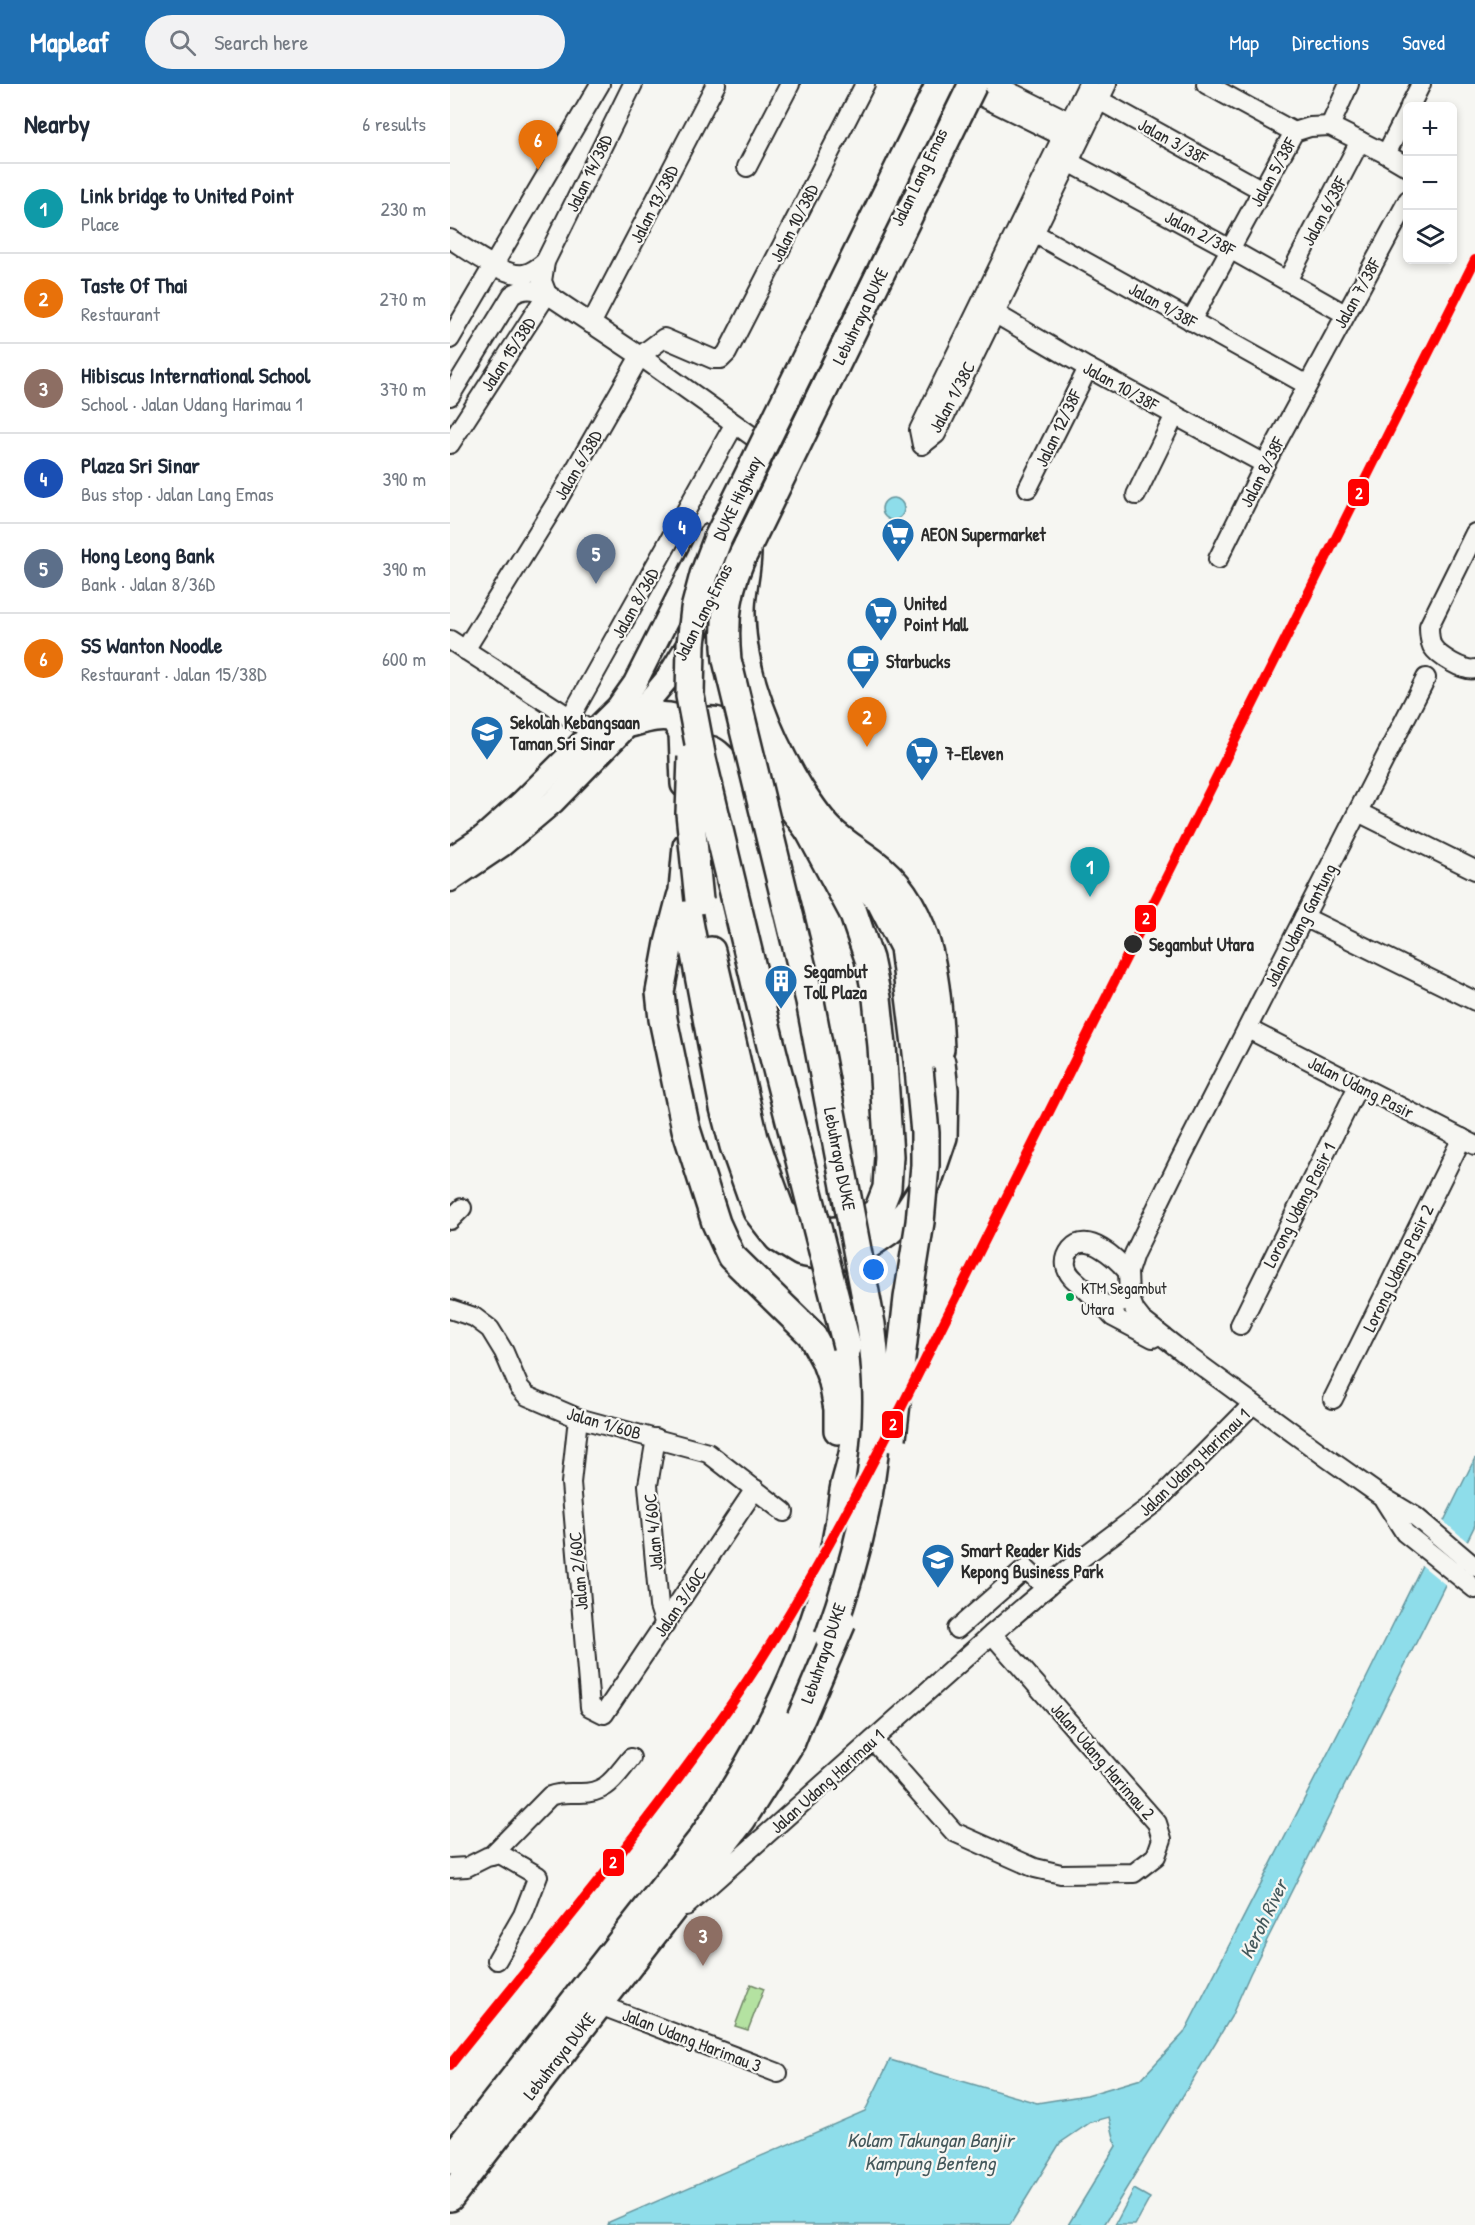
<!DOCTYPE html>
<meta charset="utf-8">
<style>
body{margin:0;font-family:"Patrick Hand",sans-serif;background:#f2f2f3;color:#1f2937}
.controls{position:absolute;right:18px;top:18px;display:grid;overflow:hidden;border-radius:9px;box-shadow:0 3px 9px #0003}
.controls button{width:54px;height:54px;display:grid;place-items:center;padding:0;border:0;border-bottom:2px solid #e0e1e3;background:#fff;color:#1f2937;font:30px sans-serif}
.you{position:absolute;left:424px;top:1186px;width:21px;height:21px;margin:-15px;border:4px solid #fff;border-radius:50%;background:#1a73e8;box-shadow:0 0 0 9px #1a73e833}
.badge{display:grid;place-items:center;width:39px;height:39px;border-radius:50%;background:#1f6fb2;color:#fff;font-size:20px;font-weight:700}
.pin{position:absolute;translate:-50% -50px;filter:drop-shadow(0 2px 3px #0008)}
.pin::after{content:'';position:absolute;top:32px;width:21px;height:18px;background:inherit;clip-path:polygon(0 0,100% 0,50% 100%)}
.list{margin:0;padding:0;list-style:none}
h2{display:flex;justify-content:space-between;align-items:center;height:78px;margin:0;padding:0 24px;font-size:26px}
h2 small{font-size:20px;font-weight:400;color:#747a83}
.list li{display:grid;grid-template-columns:39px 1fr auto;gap:18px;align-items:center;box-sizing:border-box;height:90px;padding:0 24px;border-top:2px solid #e0e1e3}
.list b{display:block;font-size:22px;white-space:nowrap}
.list p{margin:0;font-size:20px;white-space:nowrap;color:#747a83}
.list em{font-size:20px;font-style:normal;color:#747a83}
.icon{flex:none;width:33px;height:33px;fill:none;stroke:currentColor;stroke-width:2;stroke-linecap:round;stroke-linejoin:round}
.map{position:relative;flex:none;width:1025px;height:2141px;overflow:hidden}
header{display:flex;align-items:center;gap:36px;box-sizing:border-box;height:84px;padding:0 30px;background:#1f6fb2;color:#fff}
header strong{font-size:28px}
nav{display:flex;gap:33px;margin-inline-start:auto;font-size:21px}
.search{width:420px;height:54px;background:#f2f2f3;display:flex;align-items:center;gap:15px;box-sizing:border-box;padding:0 21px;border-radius:33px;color:#747a83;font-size:22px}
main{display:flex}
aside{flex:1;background:#fff}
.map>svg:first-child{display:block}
</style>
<header>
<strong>Mapleaf</strong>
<div class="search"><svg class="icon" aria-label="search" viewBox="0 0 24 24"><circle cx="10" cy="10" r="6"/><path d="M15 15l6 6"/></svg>Search here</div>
<nav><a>Map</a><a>Directions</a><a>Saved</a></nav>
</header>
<main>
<aside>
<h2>Nearby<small>6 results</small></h2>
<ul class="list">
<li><span class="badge" style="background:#0f9aa8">1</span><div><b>Link bridge to United Point</b><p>Place</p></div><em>230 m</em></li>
<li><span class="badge" style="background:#e8710a">2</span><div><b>Taste Of Thai</b><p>Restaurant</p></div><em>270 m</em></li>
<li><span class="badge" style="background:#8d6e63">3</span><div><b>Hibiscus International School</b><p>School · Jalan Udang Harimau 1</p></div><em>370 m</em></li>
<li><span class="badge" style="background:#1a4fb4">4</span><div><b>Plaza Sri Sinar</b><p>Bus stop · Jalan Lang Emas</p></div><em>390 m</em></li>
<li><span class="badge" style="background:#5c6f8a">5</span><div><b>Hong Leong Bank</b><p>Bank · Jalan 8/36D</p></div><em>390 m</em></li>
<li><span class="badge" style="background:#e8710a">6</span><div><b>SS Wanton Noodle</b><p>Restaurant · Jalan 15/38D</p></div><em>600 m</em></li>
</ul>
</aside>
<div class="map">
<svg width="1025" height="2141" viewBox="0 0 1025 2141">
<rect width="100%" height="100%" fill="#f6f6f2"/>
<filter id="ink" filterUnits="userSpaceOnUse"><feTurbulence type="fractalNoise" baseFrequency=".0167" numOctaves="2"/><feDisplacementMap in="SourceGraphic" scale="12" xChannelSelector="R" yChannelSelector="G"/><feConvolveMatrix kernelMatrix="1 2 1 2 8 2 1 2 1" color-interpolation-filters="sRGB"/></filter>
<g filter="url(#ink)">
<polygon fill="#b4e2a1" stroke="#708666" stroke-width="1.5" points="301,1900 314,1905 298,1946 285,1942"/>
<g fill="#8eddea" stroke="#66969e" stroke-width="1.5">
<circle cx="443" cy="425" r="11"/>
<polygon points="1025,1374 1025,1441 800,1890 781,1933 654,2141 618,2141 666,2062 659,2033 641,2038 610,2059 560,2141 158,2141 159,2138 415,2027 440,1976 587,2019 637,2011 691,1995 734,1949 915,1597"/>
<polygon points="684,2105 700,2114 685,2141 665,2141"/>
</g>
<polygon fill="#f6f6f2" points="991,1435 1019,1459 997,1502 969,1479"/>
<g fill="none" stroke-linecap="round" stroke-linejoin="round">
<g stroke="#2b2b2b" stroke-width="22">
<g id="minor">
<polyline points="506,0 612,52"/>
<polyline points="544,0 619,37"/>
<polyline points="638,0 469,346 472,361 486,350 657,0"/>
<polyline points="756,0 844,48"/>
<polyline points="638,10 812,106"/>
<polyline points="960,22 971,0"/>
<polyline points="880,42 899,0"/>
<polyline points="936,70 958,27"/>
<polyline points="608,72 780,165 895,230"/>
<polyline points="297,83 340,0"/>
<polyline points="573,143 857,301"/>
<path d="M0 155C17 165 54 193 74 190 81 189 89 183 95 178"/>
<polyline points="837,197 910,57"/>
<polyline points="97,210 92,197 95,178 183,0"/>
<polyline points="534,223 638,284 815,380"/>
<polyline points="741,237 844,48 860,43 880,42 936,70 958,83"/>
<polyline points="141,240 266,0"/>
<polyline points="0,255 150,0"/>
<path d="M0 312 62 211C74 203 84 205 97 210L190 272 309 357"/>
<polyline points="0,360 97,210"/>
<polyline points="578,404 638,284"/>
<polyline points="686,411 725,331"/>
<path d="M1025 449 979 542C979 549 979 555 982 562 988 572 1014 588 1025 585"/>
<polyline points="768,475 815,380 958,116"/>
<polyline points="0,556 144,649"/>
<polyline points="15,566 106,419 190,272 214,254 263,275 271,275 277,269 415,0"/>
<polyline points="976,594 729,1078 684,1170 678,1188 679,1212 685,1227 692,1236 734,1269 880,1376 931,1412 966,1433 1025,1483"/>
<polyline points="120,634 284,341"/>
<polyline points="908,728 1025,786"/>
<polyline points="854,833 1025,917"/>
<polyline points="798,945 1025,1061"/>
<polyline points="0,1136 12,1124"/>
<path d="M678 1188C667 1175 637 1146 621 1165 617 1170 615 1176 616 1182 618 1192 626 1197 633 1203 647 1217 662 1232 679 1212"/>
<polyline points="648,1217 663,1233 703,1254"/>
<polyline points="0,1225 24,1233 40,1245 54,1268 69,1303 77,1312 128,1334 258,1369 334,1428"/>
<polyline points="790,1241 908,1002"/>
<polyline points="883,1315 1012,1054"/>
<polyline points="128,1334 121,1399 140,1623 154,1630 305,1405"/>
<polyline points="206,1354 198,1401 209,1522 215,1541"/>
<polyline points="934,1416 955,1449 1025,1505"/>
<polyline points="507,1545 573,1487 576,1485 596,1504"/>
<polyline points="423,1656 504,1748 585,1784 611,1790 684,1789 706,1772 712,1755 707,1739 542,1550"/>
<path d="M41 1772 100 1712C110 1708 118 1709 128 1709 157 1710 164 1694 181 1674"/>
<polyline points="0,1784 17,1783 37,1773 50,1770 88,1792 73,1831 47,1876"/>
<polyline points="236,1822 542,1550 629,1476 706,1418 803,1320"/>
<polyline points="155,1923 328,1989"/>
</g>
</g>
<g stroke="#2b2b2b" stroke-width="27">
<g id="major">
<polyline points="0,775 33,753 71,719 168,623 185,599 259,452"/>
<polyline points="0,796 52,761 103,718 180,639 217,595 247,546 280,474"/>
</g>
</g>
<g stroke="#2b2b2b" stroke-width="32">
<g id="highway">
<path d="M431 188 297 463C298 486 290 508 291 531 292 591 319 655 350 706 359 720 369 735 380 746 395 761 415 771 431 785 482 829 487 902 490 965"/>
<path d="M180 639C195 635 209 630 224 634L233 649 235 700"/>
<path d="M235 663C248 620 283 637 302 665"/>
<polyline points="301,663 316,689 359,746 430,816 454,863 469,985"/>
<polyline points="237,762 233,806 274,1024 284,1062 307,1127 328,1154 351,1168 377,1173 405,1170 440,1146 457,1129 478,1097 493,1053 494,1006 491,979"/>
<polyline points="231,813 219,859 210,908 213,935 236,1045 266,1139 281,1172 361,1250 375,1276 383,1298 388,1325 388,1346"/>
<polyline points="261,867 304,1054 331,1128 348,1142 367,1149 405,1145 428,1127 437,1104 439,1072 432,962 427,914 419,875 403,828 359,746"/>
<path d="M0 2076 251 1756C303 1681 346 1602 372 1513 379 1490 385 1466 389 1442 391 1429 392 1415 395 1401 399 1385 405 1370 405 1353 406 1322 402 1292 397 1262"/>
<polyline points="0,2113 292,1735 341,1658 359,1611"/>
</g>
</g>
<use href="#minor" stroke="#f6f6f2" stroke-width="18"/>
<use href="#major" stroke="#f6f6f2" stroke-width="22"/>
<use href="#highway" stroke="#f6f6f2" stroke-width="27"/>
<g stroke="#2b2b2b" stroke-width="32" stroke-linecap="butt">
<g id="highway-bridge">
<polyline points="431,188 523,0"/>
<path d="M297 463C277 499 273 535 277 576L360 917 421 1240C424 1265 427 1291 427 1317 427 1398 406 1478 379 1553"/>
<polyline points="242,673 240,729 249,816"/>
<polyline points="397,1262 313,930 252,675 240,612 241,560 245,525 254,491 268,454 490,0"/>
<polyline points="442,1354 458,1214 470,1138 475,1081 475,1049 469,985"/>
<polyline points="351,1634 392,1538"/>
</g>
</g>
<use href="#highway-bridge" stroke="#f6f6f2" stroke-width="27"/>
<g stroke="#f6f6f2" stroke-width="15">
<path id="rail-1" d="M0 1981C101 1855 207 1731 297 1597 355 1509 403 1417 451 1324L1025 176"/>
</g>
<use href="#rail-1" stroke="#f00" stroke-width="10"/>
</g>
</g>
<defs>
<g id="supermarket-pin" transform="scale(1.725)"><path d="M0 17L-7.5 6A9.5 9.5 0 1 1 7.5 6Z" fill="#1f6fb2" stroke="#f6f6f2"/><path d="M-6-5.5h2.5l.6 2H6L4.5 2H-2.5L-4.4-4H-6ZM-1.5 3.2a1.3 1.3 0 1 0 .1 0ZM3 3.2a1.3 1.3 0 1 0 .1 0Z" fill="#fff"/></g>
<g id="cafe-pin" transform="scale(1.725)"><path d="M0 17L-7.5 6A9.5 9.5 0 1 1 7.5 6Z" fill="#1f6fb2" stroke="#f6f6f2"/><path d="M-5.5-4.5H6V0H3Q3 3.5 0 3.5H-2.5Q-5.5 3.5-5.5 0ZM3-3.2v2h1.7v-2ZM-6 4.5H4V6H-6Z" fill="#fff"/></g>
<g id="school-pin" transform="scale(1.725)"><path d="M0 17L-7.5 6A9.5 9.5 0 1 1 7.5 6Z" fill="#1f6fb2" stroke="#f6f6f2"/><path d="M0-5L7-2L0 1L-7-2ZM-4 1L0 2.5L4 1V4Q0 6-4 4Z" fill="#fff"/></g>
<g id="building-pin" transform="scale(1.725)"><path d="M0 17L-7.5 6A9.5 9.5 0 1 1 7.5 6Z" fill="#1f6fb2" stroke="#f6f6f2"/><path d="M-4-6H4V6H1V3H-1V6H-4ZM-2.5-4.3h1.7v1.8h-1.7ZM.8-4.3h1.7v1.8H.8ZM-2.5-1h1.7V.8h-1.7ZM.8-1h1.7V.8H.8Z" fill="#fff"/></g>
</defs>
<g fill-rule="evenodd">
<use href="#supermarket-pin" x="448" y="450"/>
<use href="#supermarket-pin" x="431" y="529"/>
<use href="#cafe-pin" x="413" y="577"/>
<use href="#school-pin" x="37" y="648"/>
<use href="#supermarket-pin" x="472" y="669"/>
<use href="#building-pin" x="331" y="897"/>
<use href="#school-pin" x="488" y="1476"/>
</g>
<circle fill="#2b2b2b" stroke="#f6f6f2" stroke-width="2" cx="683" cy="860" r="10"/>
<circle fill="#00a651" stroke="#f6f6f2" stroke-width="2" cx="620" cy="1213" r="5"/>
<g text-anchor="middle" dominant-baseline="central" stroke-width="4.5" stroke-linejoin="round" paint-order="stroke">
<g font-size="16" fill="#2b2b2b" stroke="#f6f6f2" text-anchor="start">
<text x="631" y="1204">KTM Segambut<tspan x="631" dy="21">Utara</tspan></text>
</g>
<g font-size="18" fill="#2b2b2b" stroke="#f6f6f2">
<text transform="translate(723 57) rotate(29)">Jalan 3/38F</text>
<text transform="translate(823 88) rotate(-61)">Jalan 5/38F</text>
<text transform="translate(139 89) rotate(-64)">Jalan 14/38D</text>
<text transform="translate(469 93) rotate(-64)">Jalan Lang Emas</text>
<text transform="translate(204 120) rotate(-63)">Jalan 13/38D</text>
<text transform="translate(874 127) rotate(-62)">Jalan 6/38F</text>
<text transform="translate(344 139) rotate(-63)">Jalan 10/38D</text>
<text transform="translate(750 149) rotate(28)">Jalan 2/38F</text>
<text transform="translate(907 209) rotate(-61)">Jalan 7/38F</text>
<text transform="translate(713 221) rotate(29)">Jalan 9/38F</text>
<text transform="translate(410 232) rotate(-64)">Lebuhraya DUKE</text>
<text transform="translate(58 270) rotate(-57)">Jalan 15/38D</text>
<text transform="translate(671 302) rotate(29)">Jalan 10/38F</text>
<text transform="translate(502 313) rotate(-62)">Jalan 1/38C</text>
<text transform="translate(608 344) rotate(-64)">Jalan 12/38F</text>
<text transform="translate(128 381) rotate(-60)">Jalan 6/38D</text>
<text transform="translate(812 388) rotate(-63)">Jalan 8/38F</text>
<text transform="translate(287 414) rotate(-65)">DUKE Highway</text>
<text transform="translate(185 519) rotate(-61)">Jalan 8/36D</text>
<text transform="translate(253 528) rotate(-63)">Jalan Lang Emas</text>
<text transform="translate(850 841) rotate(-63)">Jalan Udang Gantung</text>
<text transform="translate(911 1003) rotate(27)">Jalan Udang Pasir</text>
<text transform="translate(390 1075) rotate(79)">Lebuhraya DUKE</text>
<text transform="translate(849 1121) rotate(-63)">Lorong Udang Pasir 1</text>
<text transform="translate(948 1184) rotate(-64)">Lorong Udang Pasir 2</text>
<text transform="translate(154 1339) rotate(16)">Jalan 1/60B</text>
<text transform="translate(744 1378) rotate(-44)">Jalan Udang Harimau 1</text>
<text transform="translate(203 1448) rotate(-95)">Jalan 4/60C</text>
<text transform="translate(128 1487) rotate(-95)">Jalan 2/60C</text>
<text transform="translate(230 1518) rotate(-56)">Jalan 3/60C</text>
<text transform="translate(373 1569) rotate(-71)">Lebuhraya DUKE</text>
<text transform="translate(653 1677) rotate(49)">Jalan Udang Harimau 2</text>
<text transform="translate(377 1697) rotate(-42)">Jalan Udang Harimau 1</text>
<text transform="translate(242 1956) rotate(21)">Jalan Udang Harimau 3</text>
<text transform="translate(109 1972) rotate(-52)">Lebuhraya DUKE</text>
</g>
<g font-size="18" font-weight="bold" fill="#2b2b2b" stroke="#f6f6f2" text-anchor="start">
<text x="471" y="450">AEON Supermarket</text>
<text x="454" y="519">United<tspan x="454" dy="21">Point Mall</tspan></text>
<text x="436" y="577">Starbucks</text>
<text x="60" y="638">Sekolah Kebangsaan<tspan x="60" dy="21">Taman Sri Sinar</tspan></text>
<text x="495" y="669">7-Eleven</text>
<text x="354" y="887">Segambut<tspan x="354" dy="21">Toll Plaza</tspan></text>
<text x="511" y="1466">Smart Reader Kids<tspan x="511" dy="21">Kepong Business Park</tspan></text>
</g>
<g font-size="18" font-weight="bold" fill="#2b2b2b" stroke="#f6f6f2" text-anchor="start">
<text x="699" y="860">Segambut Utara</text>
</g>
<g font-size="20" font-style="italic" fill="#44585b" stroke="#f6f6f2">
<text transform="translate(813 1835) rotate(-64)">Keroh River</text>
<text x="480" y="2055">Kolam Takungan Banjir<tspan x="480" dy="23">Kampung Benteng</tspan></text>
</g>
</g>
<g stroke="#f6f6f2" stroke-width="2">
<rect x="897" y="394" width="23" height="29" rx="6" fill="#f00"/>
<rect x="684" y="820" width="23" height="29" rx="6" fill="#f00"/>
<rect x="431" y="1326" width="23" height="29" rx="6" fill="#f00"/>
<rect x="152" y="1764" width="23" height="29" rx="6" fill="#f00"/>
</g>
<g font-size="16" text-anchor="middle" font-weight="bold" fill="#fff">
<text x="909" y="415">2</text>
<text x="696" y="840">2</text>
<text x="443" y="1346">2</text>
<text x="163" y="1784">2</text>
</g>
</svg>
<div class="controls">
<button>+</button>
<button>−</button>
<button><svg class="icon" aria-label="layers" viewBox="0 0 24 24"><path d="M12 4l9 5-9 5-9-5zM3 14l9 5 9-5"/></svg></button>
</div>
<div class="you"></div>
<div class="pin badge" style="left:640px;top:813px;background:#0f9aa8">1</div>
<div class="pin badge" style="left:417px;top:663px;background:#e8710a">2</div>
<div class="pin badge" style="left:253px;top:1882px;background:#8d6e63">3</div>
<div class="pin badge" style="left:232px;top:473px;background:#1a4fb4">4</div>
<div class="pin badge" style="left:146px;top:500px;background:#5c6f8a">5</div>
<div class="pin badge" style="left:88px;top:86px;background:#e8710a">6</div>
</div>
</main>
